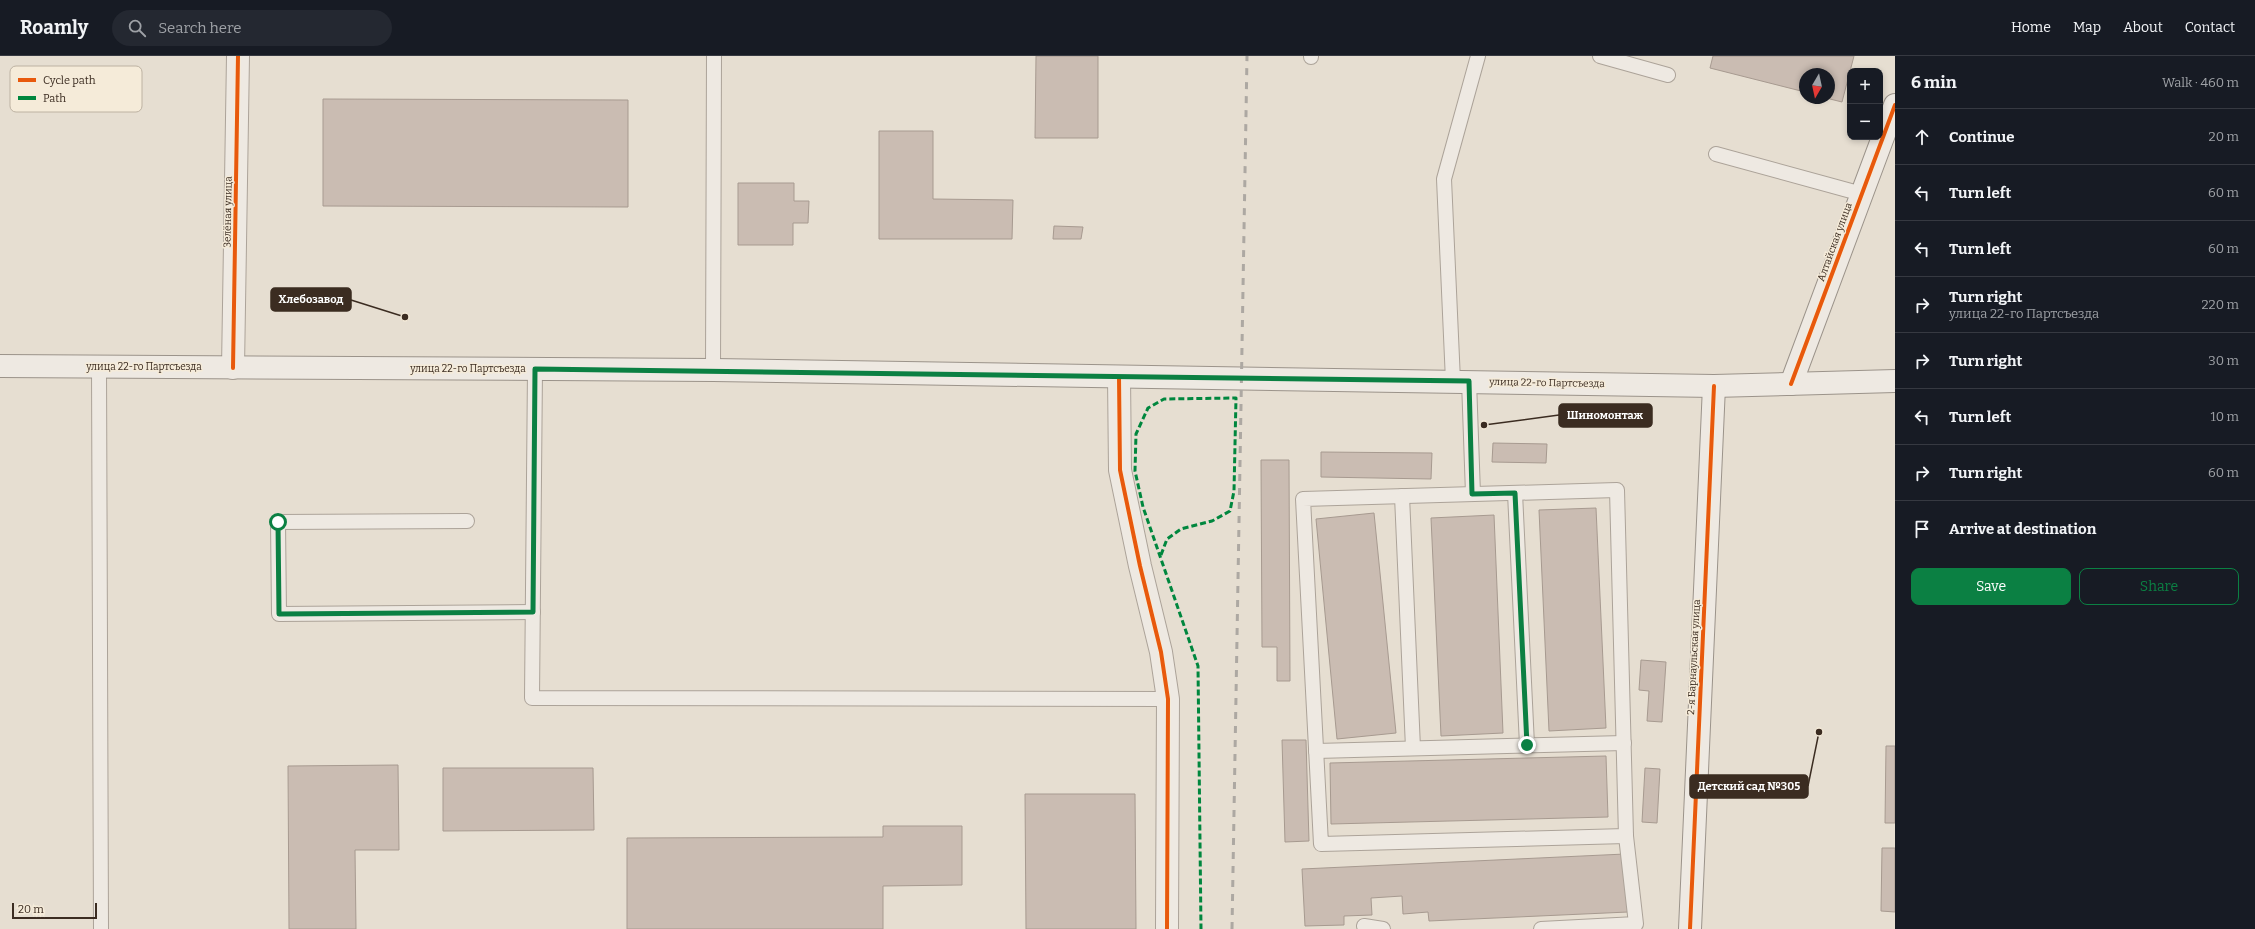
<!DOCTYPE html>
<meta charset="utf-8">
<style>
body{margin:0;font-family:Bitter,serif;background:#242831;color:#f1f3f6}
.controls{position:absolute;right:12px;top:12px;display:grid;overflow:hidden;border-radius:8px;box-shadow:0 2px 6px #0003}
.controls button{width:36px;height:36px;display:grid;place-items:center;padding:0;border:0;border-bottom:1px solid #363941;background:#171b24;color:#f1f3f6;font:20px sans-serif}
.compass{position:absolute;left:1799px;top:12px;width:36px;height:36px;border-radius:50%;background:#171b24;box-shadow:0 2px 6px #0003;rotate:189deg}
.scale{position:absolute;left:12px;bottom:10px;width:85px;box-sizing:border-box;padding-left:4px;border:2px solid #3b2c21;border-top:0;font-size:11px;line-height:14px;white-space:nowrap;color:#3b2c21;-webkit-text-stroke:3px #f5ebd9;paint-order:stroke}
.stop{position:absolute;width:12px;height:12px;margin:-9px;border:3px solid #0b8043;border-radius:50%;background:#fff}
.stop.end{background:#0b8043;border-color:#fff;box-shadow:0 1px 4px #0008}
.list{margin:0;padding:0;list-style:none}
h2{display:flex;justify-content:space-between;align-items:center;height:52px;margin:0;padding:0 16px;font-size:17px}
h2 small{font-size:13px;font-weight:400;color:#9ea1a6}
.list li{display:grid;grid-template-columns:26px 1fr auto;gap:12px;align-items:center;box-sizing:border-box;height:56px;padding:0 16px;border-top:1px solid #363941}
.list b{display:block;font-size:15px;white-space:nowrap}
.list p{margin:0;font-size:13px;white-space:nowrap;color:#9ea1a6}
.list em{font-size:13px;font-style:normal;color:#9ea1a6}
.actions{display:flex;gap:8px;padding:12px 16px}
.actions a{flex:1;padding:9px 0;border:1px solid #0b8043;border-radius:8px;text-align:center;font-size:14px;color:#0b8043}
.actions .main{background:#0b8043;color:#fff}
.icon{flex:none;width:22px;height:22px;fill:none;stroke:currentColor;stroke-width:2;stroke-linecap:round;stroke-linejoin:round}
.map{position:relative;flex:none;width:1895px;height:873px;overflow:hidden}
header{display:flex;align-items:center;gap:24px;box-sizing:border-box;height:56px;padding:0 20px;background:#171b24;border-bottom:1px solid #363941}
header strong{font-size:19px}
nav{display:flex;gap:22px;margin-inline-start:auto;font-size:14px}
.search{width:280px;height:36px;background:#242831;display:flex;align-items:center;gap:10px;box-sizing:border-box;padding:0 14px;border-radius:22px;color:#9ea1a6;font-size:15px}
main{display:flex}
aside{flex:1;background:#171b24}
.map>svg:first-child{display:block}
</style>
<header>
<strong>Roamly</strong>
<div class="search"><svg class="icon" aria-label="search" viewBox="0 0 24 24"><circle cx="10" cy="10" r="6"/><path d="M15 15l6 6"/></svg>Search here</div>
<nav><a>Home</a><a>Map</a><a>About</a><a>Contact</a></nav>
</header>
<main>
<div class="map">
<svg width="1895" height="873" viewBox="0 0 1895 873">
<rect width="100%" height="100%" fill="#e6ded1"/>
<g fill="#cabcb2" stroke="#a79a90">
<polygon points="1036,0 1098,0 1098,82 1035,82"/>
<polygon points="1713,0 1854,0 1842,46 1826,42 1829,42 1829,18 1805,18 1805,36 1710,12"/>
<polygon points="323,43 628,44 628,151 323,150"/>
<polygon points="879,75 933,75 933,143 1013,144 1012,183 879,183"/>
<polygon points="738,127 794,127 794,145 809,145 808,167 793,167 793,189 738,189"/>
<polygon points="1054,170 1083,171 1081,183 1053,183"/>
<polygon points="1493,387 1547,388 1546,407 1492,406"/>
<polygon points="1321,396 1432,397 1431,423 1321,421"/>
<polygon points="1261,404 1289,404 1290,625 1277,625 1277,591 1262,591"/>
<polygon points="1596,452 1606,672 1549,675 1539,454"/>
<polygon points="1374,457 1396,677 1337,683 1316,463"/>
<polygon points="1494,459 1503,677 1441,680 1431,462"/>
<polygon points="1641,604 1666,606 1662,666 1647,665 1649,635 1639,634"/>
<polygon points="1282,684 1306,684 1309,785 1285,786"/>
<polygon points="1886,690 1895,690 1895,767 1885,767"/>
<polygon points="1606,700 1608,761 1331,768 1330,707"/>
<polygon points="398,709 399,794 355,794 356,873 289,873 288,710"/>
<polygon points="443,712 593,712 594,774 443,775"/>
<polygon points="1645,712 1660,713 1657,767 1642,766"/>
<polygon points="1025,738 1135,738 1136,873 1026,873"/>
<polygon points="883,770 962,770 962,829 883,830 883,873 627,873 627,782 883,781"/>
<polygon points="1882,792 1895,792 1895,856 1881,855"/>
<polygon points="1625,798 1628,856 1429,865 1428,856 1403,858 1402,840 1371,842 1372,859 1344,860 1344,869 1305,870 1302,813"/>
</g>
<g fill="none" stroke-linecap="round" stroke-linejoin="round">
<g stroke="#aca399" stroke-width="16">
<g id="lane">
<polyline points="1311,0 1311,1"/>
<polyline points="1600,0 1668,19"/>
<polyline points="1716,98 1862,138"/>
<polyline points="99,311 101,873"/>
<polyline points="535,313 532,642 1168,643"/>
<polyline points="713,314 714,0"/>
<polyline points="1453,325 1444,123 1478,0"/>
<polyline points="1469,325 1473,438"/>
<polygon points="1617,434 1626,780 1321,788 1303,443"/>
<polyline points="1515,437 1527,689"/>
<polyline points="1402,440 1413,692"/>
<polyline points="467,465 278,466 279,558 533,556"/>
<polyline points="1316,695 1624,687"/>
<polyline points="1364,870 1383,873"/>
<polyline points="1541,873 1636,868 1626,780"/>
</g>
</g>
<g stroke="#aca399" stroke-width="24">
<g id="street">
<polyline points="233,312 238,0"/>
<polyline points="1119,321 1120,414 1140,510 1161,596 1168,643 1167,873"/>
</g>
</g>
<g stroke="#9b938a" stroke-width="24">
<g id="secondary">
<polyline points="0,310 713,314 1714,330 1895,325"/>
<polyline points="1791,328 1895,49"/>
<polyline points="1690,873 1714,330"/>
</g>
</g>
<use href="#lane" stroke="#eee9e2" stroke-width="14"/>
<use href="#street" stroke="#eee9e2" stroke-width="22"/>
<use href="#secondary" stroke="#eee9e2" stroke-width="22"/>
<polyline stroke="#ada8a2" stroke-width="3" stroke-dasharray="7 7" stroke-linecap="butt" points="1232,873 1247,0"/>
<polyline stroke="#00873e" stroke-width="3" stroke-dasharray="6 3" stroke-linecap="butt" points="1161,499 1167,483 1181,473 1212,465 1230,455 1234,435 1236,342 1164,343 1148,352 1136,378 1135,415 1143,451 1198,610 1201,873"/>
<g stroke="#f5ebd9" stroke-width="6">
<g id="cycleway">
<polyline points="233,312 238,0"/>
<polyline points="1119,321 1120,414 1140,510 1161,596 1168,643 1167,873"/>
<polyline points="1791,328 1895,49"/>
<polyline points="1690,873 1714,330"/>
</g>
</g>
<use href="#cycleway" stroke="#e8590c" stroke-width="4"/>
</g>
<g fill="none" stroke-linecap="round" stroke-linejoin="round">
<polyline stroke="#0b8043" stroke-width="5" points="278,466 279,558 533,556 535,313 1469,325 1472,438 1515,437 1527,689"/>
</g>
<g text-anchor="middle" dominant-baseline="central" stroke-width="3" stroke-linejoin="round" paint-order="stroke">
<g font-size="10" fill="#3b2c21" stroke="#f5ebd9">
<text transform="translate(228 156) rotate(-89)">Зелёная улица</text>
<text transform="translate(1835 186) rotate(-70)">Алтайская улица</text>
<text x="144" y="311">улица 22-го Партсъезда</text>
<text x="468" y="313">улица 22-го Партсъезда</text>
<text transform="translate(1547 327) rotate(1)">улица 22-го Партсъезда</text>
<text transform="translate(1694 601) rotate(-87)">2-я Барнаульская улица</text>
</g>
</g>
<rect x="10" y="10" width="132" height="46" rx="6" fill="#f5ebd9" stroke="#bdb2a2" stroke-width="1"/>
<rect x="18" y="22" width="18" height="4" fill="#e8590c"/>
<rect x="18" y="40" width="18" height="4" fill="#00873e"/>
<g font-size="11" fill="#3b2c21">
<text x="43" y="28">Cycle path</text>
<text x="43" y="46">Path</text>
</g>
<path fill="none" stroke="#3b2c21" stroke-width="1.5" d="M405 261L351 244M1484 369L1559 359M1819 676L1808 730"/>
<g fill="#3b2c21" stroke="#f5ebd9" stroke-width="1.5">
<circle cx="405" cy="261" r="4"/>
<circle cx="1484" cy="369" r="4"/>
<circle cx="1819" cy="676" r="4"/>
</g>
<g fill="#3b2c21" stroke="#3b2c21" stroke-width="1.5">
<rect x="271" y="232" width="80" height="23" rx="4"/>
<rect x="1559" y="348" width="93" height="23" rx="4"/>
<rect x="1690" y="719" width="118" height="23" rx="4"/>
</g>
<g font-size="11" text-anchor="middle" font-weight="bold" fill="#fff">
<text x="311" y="247">Хлебозавод</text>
<text x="1605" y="363">Шиномонтаж</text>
<text x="1749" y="734">Детский сад №305</text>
</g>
</svg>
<div class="controls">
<button>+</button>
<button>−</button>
</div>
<svg class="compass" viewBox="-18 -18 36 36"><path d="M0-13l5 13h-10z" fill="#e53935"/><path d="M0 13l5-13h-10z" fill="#9ea1a6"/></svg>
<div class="scale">20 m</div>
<div class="stop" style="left:278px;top:466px"></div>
<div class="stop end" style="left:1527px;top:689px"></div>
</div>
<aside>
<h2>6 min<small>Walk · 460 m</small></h2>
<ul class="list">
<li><svg class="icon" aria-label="ahead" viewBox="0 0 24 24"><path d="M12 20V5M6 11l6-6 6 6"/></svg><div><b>Continue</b></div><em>20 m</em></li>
<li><svg class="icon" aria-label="left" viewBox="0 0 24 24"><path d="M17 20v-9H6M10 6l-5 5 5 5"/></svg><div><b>Turn left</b></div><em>60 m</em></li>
<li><svg class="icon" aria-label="left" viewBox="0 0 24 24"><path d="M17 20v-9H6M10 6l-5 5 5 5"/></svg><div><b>Turn left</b></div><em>60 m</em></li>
<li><svg class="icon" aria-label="right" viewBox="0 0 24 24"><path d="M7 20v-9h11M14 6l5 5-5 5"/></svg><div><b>Turn right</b><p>улица 22-го Партсъезда</p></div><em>220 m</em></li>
<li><svg class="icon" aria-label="right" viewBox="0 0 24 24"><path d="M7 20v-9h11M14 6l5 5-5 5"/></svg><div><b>Turn right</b></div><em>30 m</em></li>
<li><svg class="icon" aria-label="left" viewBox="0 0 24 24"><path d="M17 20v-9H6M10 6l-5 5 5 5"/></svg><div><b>Turn left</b></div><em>10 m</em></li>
<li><svg class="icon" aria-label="right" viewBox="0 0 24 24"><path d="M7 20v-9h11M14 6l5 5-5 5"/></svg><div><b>Turn right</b></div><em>60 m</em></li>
<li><svg class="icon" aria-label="arrive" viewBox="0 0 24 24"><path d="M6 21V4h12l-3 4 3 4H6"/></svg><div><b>Arrive at destination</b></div></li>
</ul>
<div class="actions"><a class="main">Save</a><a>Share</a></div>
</aside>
</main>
